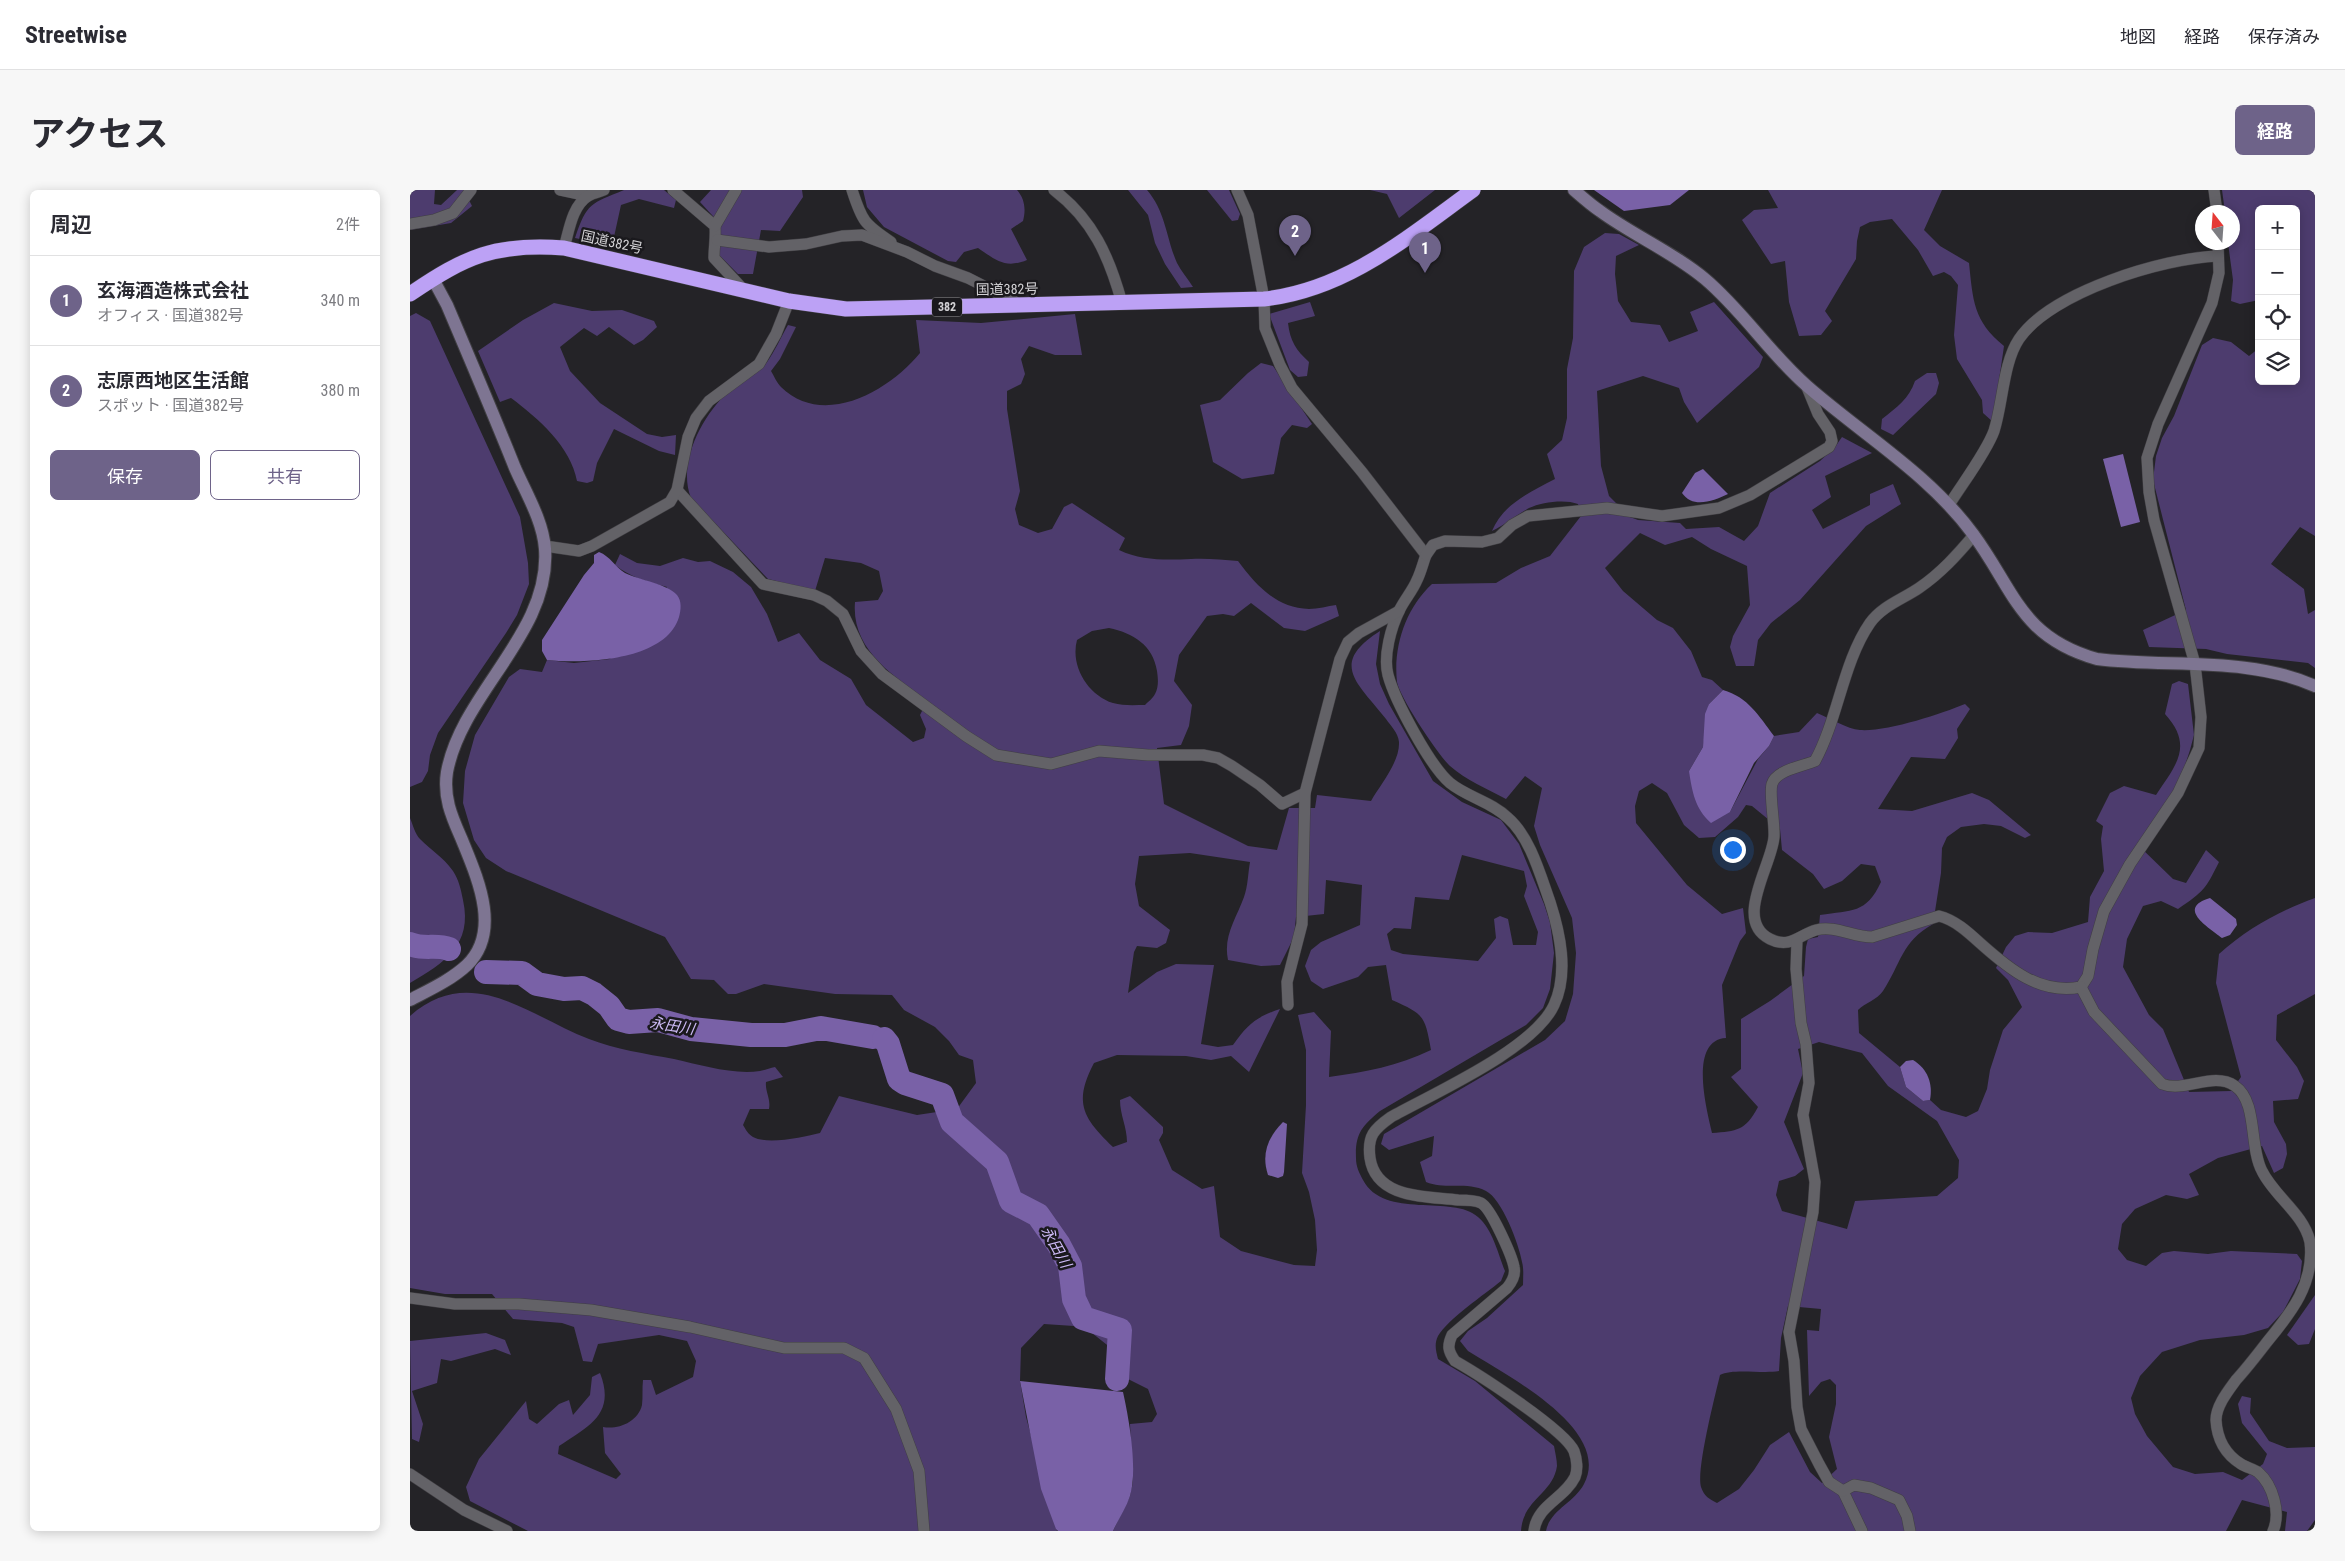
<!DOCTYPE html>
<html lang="ja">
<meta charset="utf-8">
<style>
body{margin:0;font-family:"Roboto Condensed","Noto Sans JP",sans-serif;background:#f7f7f7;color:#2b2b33}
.controls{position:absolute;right:15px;top:15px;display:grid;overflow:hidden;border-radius:8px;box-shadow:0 2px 12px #0003}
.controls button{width:45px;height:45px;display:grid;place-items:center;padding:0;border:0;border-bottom:1px solid #e1e1e2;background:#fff;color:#2b2b33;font:25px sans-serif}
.compass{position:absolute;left:1785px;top:15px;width:45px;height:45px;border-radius:50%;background:#fff;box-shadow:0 2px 12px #0003;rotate:343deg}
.you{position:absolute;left:1322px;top:659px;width:18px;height:18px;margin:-12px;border:4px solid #fff;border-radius:50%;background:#1a73e8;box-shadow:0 0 0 8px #1a73e833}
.badge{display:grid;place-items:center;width:32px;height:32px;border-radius:50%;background:#6e6389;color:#fff;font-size:16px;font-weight:700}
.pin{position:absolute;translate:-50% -41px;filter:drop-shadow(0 1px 2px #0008)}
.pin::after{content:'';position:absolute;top:26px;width:18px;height:15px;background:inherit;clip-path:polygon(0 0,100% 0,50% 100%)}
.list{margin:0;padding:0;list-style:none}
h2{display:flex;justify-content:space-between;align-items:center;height:65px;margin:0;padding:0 20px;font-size:21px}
h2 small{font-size:16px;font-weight:400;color:#7c7c81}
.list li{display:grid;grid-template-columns:32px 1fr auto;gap:15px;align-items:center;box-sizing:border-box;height:90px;padding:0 20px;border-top:1px solid #e1e1e2}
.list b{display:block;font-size:19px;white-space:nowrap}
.list p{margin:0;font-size:16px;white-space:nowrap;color:#7c7c81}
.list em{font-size:16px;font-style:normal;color:#7c7c81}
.actions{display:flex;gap:10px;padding:15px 20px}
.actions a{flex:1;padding:11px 0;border:1px solid #6e6389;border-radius:8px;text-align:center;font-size:18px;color:#6e6389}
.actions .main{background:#6e6389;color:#fff}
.icon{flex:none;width:28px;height:28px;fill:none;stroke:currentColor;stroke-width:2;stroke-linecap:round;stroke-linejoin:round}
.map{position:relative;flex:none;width:1905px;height:1341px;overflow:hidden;border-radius:8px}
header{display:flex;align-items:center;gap:30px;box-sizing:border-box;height:70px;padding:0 25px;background:#fff;border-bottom:1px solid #e1e1e2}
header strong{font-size:24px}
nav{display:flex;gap:28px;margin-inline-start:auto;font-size:18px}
.intro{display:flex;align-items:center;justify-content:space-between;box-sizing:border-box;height:120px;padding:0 30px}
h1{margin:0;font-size:35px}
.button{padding:12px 22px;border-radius:8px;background:#6e6389;color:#fff;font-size:18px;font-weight:700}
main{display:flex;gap:30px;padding:0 30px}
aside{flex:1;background:#fff;border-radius:8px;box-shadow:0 2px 12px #0003}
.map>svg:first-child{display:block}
</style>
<header>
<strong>Streetwise</strong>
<nav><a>地図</a><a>経路</a><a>保存済み</a></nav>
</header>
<div class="intro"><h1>アクセス</h1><a class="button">経路</a></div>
<main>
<aside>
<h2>周辺<small>2件</small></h2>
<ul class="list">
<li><span class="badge">1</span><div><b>玄海酒造株式会社</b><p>オフィス · 国道382号</p></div><em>340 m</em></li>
<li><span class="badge">2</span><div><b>志原西地区生活館</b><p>スポット · 国道382号</p></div><em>380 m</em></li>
</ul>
<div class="actions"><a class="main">保存</a><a>共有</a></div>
</aside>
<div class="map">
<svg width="1905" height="1341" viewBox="0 0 1905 1341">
<rect width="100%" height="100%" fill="#242327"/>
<g fill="#4d3c6e" fill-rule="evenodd">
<polygon points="0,0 25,0 24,14 31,15 47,0 54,0 62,16 41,33 0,40"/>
<path d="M214 0H254L266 10 264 18 229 9 211 15 202 56 165 48C177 12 181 14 214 0Z"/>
<path d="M301 0H392L393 7 370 41 351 40 343 84H328L307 63C316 35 308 32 290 12Z"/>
<path d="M453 0H607C615 9 616 20 613 31L601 39 617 70C595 79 586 70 568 58L554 62 546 72 538 71 474 37 457 17Z"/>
<path d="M718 0H737C756 22 756 48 767 73 771 81 778 89 783 97L771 98 755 74 745 53 738 25Z"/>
<polygon points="797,0 819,0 830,24 828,30 822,31"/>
<polygon points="960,0 1025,0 989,28 977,4"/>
<path d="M1358 0H1532L1514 40 1530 56 1559 73C1563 110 1563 131 1594 156L1583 232 1573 223 1572 210 1547 169 1544 145 1548 95 1541 86 1534 82 1523 86 1508 60 1482 29 1460 32 1450 37 1447 51 1446 69 1415 121 1422 131 1411 145 1389 146 1379 112 1375 71 1361 74 1332 30 1344 20 1368 18Z"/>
<polygon points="1812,0 1905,0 1905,346 1890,337 1861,374 1894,399 1898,424 1905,420 1905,478 1898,473 1817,464 1796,459 1739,457 1733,440 1776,420 1743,290 1746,266 1752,248 1764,226 1792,155 1803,148 1821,152 1839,166 1849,158 1849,191 1886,191 1886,19 1849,19 1849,110 1830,114 1821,111 1823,90 1818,53 1822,52 1822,22 1815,22"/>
<path d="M1195 43 1209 44 1229 55 1206 66 1205 84 1208 111 1221 132 1250 135 1259 152 1288 141 1280 122 1304 112 1353 167 1349 177 1287 233 1274 212 1269 198 1233 186 1187 201 1191 276 1199 306 1220 327 1228 330 1270 333 1276 339 1309 337 1334 351 1348 336 1360 303 1410 271 1425 257 1432 247 1462 263 1415 286 1421 307 1402 320 1413 339 1460 315V304L1483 294 1491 314 1456 336 1390 410 1361 433 1348 450 1344 476H1326L1320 457 1323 446 1340 415 1337 376 1301 359 1282 347 1255 355 1230 343 1195 378 1213 401 1247 430 1263 438 1281 461 1292 487 1302 490 1313 500 1299 514 1293 557 1279 581 1320 622 1348 569 1359 556 1364 546 1389 542 1407 523C1420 528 1437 539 1450 540 1476 542 1531 524 1555 514L1560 519 1547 539 1548 548 1535 569 1501 567 1468 619 1502 621 1562 603 1579 610 1621 645 1615 648 1591 636 1574 634 1551 637 1537 647 1532 658 1531 683 1523 734C1491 752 1491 774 1473 801 1467 810 1455 813 1448 820L1449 843 1490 877 1496 897 1513 911 1520 910 1531 920 1556 927 1568 921 1577 899 1580 880 1593 840 1612 817 1598 790 1586 778 1596 757 1605 746 1618 742 1642 743 1678 732 1680 707 1694 681 1691 649 1693 636 1686 631 1700 603 1714 596 1746 605C1766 575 1784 556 1755 524L1762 494 1769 491 1778 494 1784 545 1780 560 1769 594 1728 655 1763 689 1776 693 1796 660 1809 672C1795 700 1794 701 1768 719L1751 711 1733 716 1717 749 1713 777 1739 825 1753 839 1779 902 1821 901 1831 887 1806 793 1809 764C1838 738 1869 721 1905 708V804L1867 825 1866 850 1887 877 1894 891 1888 909 1863 911 1864 932 1876 954 1877 964 1873 978 1864 983 1852 956 1808 968 1779 984 1789 1005 1777 1009 1756 1005 1725 1019 1712 1034 1708 1059 1717 1070 1736 1076 1752 1063 1764 1061 1798 1064 1821 1061 1887 1064 1892 1071 1890 1089 1873 1122 1858 1138 1834 1145 1790 1150 1752 1162 1730 1186 1721 1208 1725 1224 1737 1246 1763 1277 1785 1284 1813 1282 1832 1290 1853 1274 1857 1264 1832 1233 1828 1214 1832 1206 1841 1208 1840 1223 1859 1251 1877 1258 1905 1257V1330L1897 1341H1875L1877 1322 1832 1310 1816 1341H1136C1140 1320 1164 1313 1174 1294 1203 1239 1094 1184 1058 1161L1050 1151 1058 1141 1077 1128 1113 1095C1113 1087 1114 1079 1112 1072 1109 1054 1092 1009 1076 1001 1057 991 1035 1000 1016 992L1010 972 1022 966 1024 946 979 960 971 954 974 944 1135 850 1155 831 1163 804 1166 763 1162 728 1130 655 1124 636 1132 598 1115 586 1096 609C1077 599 1056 590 1040 576 1028 565 989 506 987 492 983 456 996 418 1022 394L1086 393 1111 378 1140 366 1171 326 1168 314C1155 309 1132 312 1119 318 1106 325 1095 335 1082 341 1093 314 1120 302 1145 289L1137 264 1152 250 1157 228V179L1163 148 1164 81 1174 57ZM1242 593 1257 603 1274 635 1289 648 1305 647 1328 627 1336 615 1342 616 1370 639 1372 660 1403 684 1414 699 1432 691 1451 674 1465 676 1471 692C1456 724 1442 720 1410 725L1408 747 1398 749 1396 757 1394 786 1360 811 1331 829V879L1321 887 1348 917C1335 941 1327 941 1302 943 1297 921 1278 850 1316 848L1312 795 1330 751 1336 743 1333 718 1312 724 1277 695 1226 633 1225 616 1229 601ZM1409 852 1452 863 1478 896 1527 931 1549 970 1548 988 1527 1006 1445 1011 1437 1039 1372 1021 1366 1005 1369 991 1385 986 1394 979 1374 932 1393 883 1388 859ZM1378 1116 1411 1119 1409 1141 1397 1140 1399 1206 1411 1192 1420 1189 1426 1195V1214L1419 1247 1427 1279 1412 1293 1400 1282 1379 1242 1360 1255 1344 1280 1329 1299 1307 1313C1299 1309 1294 1306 1291 1297 1286 1280 1305 1206 1310 1185 1323 1178 1352 1184 1369 1181L1371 1148Z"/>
<path d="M900 112 905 126 878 133C880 151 886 160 899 172L897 186 888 187 880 180 859 124Z"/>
<path d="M144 113 182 121 212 120 244 131 247 137 233 150 224 155 199 137 187 146 174 138 150 157 160 181 190 213 237 244 252 247 266 245 265 265 249 261 204 239 187 273 183 291 177 293 167 291C161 257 128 228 101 208L90 212 68 161 113 130Z"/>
<polygon points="6,123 20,131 110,327 118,373 119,394 107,425 96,443 28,543 20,565 18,581 12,592 0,597 0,126"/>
<path d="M665 124 672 165H645L619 156 611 169 615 184 611 194 597 201V219L610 301 605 319 609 335 628 343 642 339 654 317 662 313 715 348 709 360C732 371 756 370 781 369 797 368 813 370 828 371 846 395 866 418 899 419 908 419 918 416 926 415L929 426 895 441 874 438 841 413 824 426 813 424 797 426 769 465 764 491 782 515 779 536 771 555 747 558 754 614 838 656 867 660 879 618H905L907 605 961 611C970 595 990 572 989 552 988 543 981 536 976 529 948 493 918 474 970 441L966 474 970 494 979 514 1023 591 1052 612 1091 630 1109 654 1134 714 1140 732 1144 763 1140 799 1133 818 1116 835 970 921C952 936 945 944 946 968 946 977 949 982 953 990 974 1030 1043 1004 1068 1027 1083 1040 1088 1064 1095 1081L1091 1091C1075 1104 1038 1129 1028 1146 1024 1154 1026 1161 1028 1169L1065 1191 1144 1256C1145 1262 1147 1270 1147 1276 1143 1304 1113 1309 1111 1341H703L720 1306 723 1292 720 1234 742 1232 747 1224 738 1199 710 1185 711 1166 682 1143 664 1136 634 1134 611 1158 610 1191 616 1227 647 1341H118L60 1311 56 1297 69 1269 116 1211 119 1229 127 1234 149 1214 159 1210 163 1225 180 1205 182 1187 190 1183C206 1224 179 1236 149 1256L148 1264 206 1289 211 1284 195 1263 193 1237C208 1240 228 1232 232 1215 233 1207 232 1198 233 1190H241L246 1205 283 1187 286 1171 277 1151 249 1145 188 1154 182 1172 173 1171 164 1137 152 1133 103 1129 82 1104H35L0 1098V826C61 772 119 826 179 849 205 859 236 864 264 869 291 875 323 885 350 881 355 880 360 878 365 877L373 887 356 892C355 902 361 909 359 919H340L333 935C336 940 338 944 343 947 357 955 395 947 410 943L429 906 507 925 547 919 566 893 563 870 549 865 539 851 525 837 494 820 482 805 425 804 354 794 326 804H318L304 790 281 789 255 747 96 681 76 668 64 650 53 613 55 581 65 545 99 487 110 479 132 482 137 470 164 473 200 469 257 397C238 392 220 387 205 375L210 364 227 373 250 376 273 368 288 372 300 371 323 382 341 397 357 424 368 452 389 443 410 470 441 489 456 515 503 552 514 548 516 539 510 525 517 511C483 485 441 460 445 412L468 410 473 401 469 381 451 373 415 368 405 401 358 389 281 308C267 273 292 226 318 202 330 191 347 186 357 172 365 161 371 147 378 135L386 137 370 169 361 181C364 186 367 193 371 197 414 239 480 200 510 163L506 130 571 133ZM699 438C723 443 743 455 747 481 748 488 749 497 745 504 743 508 738 512 735 515 725 515 713 516 703 513 678 505 660 476 667 450L682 441ZM780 663 840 672C838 683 838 696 834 707 826 729 813 746 818 770L851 776 870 775 884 747 886 727 914 724 916 690 952 695 950 735 911 752 901 760 895 776 901 791 913 799 948 787 958 777 976 775 982 810C1014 824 1015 826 1021 860 988 876 955 882 919 887L921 841 904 822 888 825 896 860V915L892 983 899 1002 905 1030 907 1060 905 1076 884 1075 831 1061 810 1047 804 996 792 999 762 980 749 950 753 943V937L720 906 710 910C710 925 717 937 717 952L703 957C673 928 663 913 684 873L707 865 776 866 801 870 821 866 839 882 870 819C846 827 838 834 823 855L808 857 791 854 804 775 766 774 747 782 718 803 724 762 727 756 747 758 756 753 760 740 729 716 725 694 729 666ZM1052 665 1114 681 1117 696 1114 706 1128 742 1126 755H1103L1098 729 1090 726 1084 729 1086 748 1068 771 993 764 981 760 977 744 984 738 1001 739 1005 707 1039 710Z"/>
<polygon points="851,173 863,176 902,234 897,238 882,235 871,248 864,284 832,289 803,272 790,215 810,210 838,183"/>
<path d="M1517 183H1526L1529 193 1526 204 1483 245 1471 239 1472 229C1487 217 1499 209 1505 191Z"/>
<path d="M0 628C3 635 5 644 10 649 22 661 32 666 43 681 49 690 51 700 53 710 63 755 34 773 0 793Z"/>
<polygon points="1905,1105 1905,1139 1899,1154 1888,1155 1877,1145"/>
<polygon points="76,1143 95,1150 101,1165 85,1159 41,1171 31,1169 27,1193 2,1201 13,1234 9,1252 2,1249 0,1151"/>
</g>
<g fill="#7961a7">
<polygon points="1184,0 1279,0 1260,15 1214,21"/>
<polygon points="1713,264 1730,332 1711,337 1693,269"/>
<path d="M1293 279 1318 304C1303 311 1283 319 1272 303L1285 283Z"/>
<path d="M189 362C200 366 205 377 215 383 229 390 258 394 267 405 272 411 271 420 269 427 256 471 174 474 137 470L132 461V450L174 385 184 373V365Z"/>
<path d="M1313 500C1338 507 1349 526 1364 546L1359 556 1344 573 1320 622 1301 633C1285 619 1282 601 1279 581L1293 557 1295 524 1299 514Z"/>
<path d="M1800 708 1826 729 1827 735 1820 745 1812 748C1798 737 1766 718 1800 708Z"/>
<path d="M1503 870C1518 879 1523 894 1520 910L1513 911 1496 897 1490 877 1496 871Z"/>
<path d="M873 932 877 934 874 982 873 986 868 988 858 985C851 964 858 947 873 932Z"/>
<path d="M610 1191 713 1202C719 1229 728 1279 720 1306 716 1318 708 1330 703 1341H648L646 1339 631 1299Z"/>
</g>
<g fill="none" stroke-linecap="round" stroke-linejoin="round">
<g stroke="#7961a7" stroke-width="24">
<path d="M0 754C14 760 26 754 39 759"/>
<polyline points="76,782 112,783 127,794 154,799 172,798 184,804 199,816 208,829 219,832 248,830 281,839 341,845 375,845 411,838 463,847"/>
<polyline points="474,849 478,854 489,889 495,893 532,905 542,932 587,972 601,1011 628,1025 649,1055 660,1076 664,1109 673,1128 710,1140 707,1189"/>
</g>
<g stroke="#403f43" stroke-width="12">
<g id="street">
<polyline points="150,0 178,6"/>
<path d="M263 0 305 36C306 48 304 56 304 68L332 98"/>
<path d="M442 0C452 31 454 34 481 52"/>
<path d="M644 0C683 30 699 66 712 113"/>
<path d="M827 0 838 25 854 109 855 138 870 175 882 198 952 282 1016 365C1013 373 1011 382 1007 390 1003 400 995 409 990 419 981 437 973 466 978 485 985 511 1020 576 1040 593 1057 607 1082 612 1098 628 1120 647 1130 684 1140 712 1150 743 1159 783 1144 815 1124 859 1024 903 981 927 964 939 957 946 960 968 966 1009 1016 1006 1048 1010 1055 1010 1065 1010 1071 1013 1081 1018 1102 1066 1104 1077 1106 1085 1102 1092 1097 1098L1042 1145C1037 1156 1038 1161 1045 1171 1068 1184 1155 1240 1164 1261 1167 1269 1168 1280 1165 1287 1154 1309 1127 1315 1124 1341"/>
<polyline points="1804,0 1807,22"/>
<polyline points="0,34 24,30 43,23 61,0"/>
<polyline points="305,36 326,0"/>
<polyline points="307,50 359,57 396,54 432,46 452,45 497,62 525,76 558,88 609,114"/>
<path d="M154 58C159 41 162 16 178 6 183 3 189 2 194 0"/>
<polyline points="267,300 353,394 404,405 417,411 433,424 451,461 472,484 556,546 586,565 641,574 689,561 738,565 793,565 808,568 822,576 850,595 872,614 895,603"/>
<path d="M1539 315C1552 294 1576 263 1584 241 1593 213 1593 173 1609 149 1641 102 1753 68 1808 66"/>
<path d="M1564 345C1547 365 1531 383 1509 398 1493 409 1472 416 1460 433 1433 472 1428 529 1405 571 1393 576 1366 580 1362 594 1359 604 1365 634 1364 647 1362 675 1323 731 1360 749 1380 759 1389 745 1406 740 1425 735 1443 747 1462 747L1529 726C1545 730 1558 742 1570 753 1599 779 1630 805 1671 797L1678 786 1683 759 1694 721 1720 674 1768 603 1789 558 1791 527 1785 474 1744 330 1739 302 1737 268 1748 234 1802 113 1809 83 1808 52"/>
<polyline points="135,356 169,361 182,356 260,312 267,300 278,247 286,228 299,211 349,174 366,144 379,111"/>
<polyline points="1016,365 1023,355 1035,351 1072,352 1088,348 1102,335 1118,326 1197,318 1252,326 1309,318 1340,305 1419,257 1422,251 1420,242 1408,224 1396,195"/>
<polyline points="1387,750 1386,779 1391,833 1396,854 1399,893 1393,925 1405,992 1403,1022 1379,1142 1384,1171 1387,1217 1391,1239 1409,1274 1419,1292 1433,1301 1452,1341"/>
<path d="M1671 797 1684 822 1752 894C1775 903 1803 881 1825 896 1848 912 1839 957 1852 981 1864 1006 1894 1024 1900 1052 1905 1093 1881 1123 1857 1152 1847 1165 1837 1178 1826 1190 1818 1201 1806 1216 1806 1230 1807 1249 1815 1264 1831 1274 1836 1277 1843 1279 1848 1282 1863 1295 1871 1323 1863 1341"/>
<polyline points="878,815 877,792 892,734 895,603 930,469 938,452 949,443 989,421"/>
<polyline points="0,1108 45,1114 109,1114 181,1120 280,1137 374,1158 434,1158 454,1168 486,1219 509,1281 514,1341"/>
<polyline points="0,1284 54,1320 97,1341"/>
<polyline points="1433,1301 1444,1295 1461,1298 1489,1310 1497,1326 1500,1341"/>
</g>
</g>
<g stroke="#403f43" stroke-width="14">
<g id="secondary">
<path d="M1164 0C1172 7 1181 15 1190 21 1224 46 1263 62 1295 89 1333 121 1360 164 1397 196 1453 245 1519 284 1563 344 1605 401 1610 447 1687 469 1759 478 1837 466 1905 496"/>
<path d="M0 810C19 800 41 790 57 775 92 741 67 687 52 650 42 627 33 608 37 582 52 502 141 443 135 359 133 331 116 303 105 278 83 223 60 169 37 115L23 89"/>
</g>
</g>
<g stroke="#403f43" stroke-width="16">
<path id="highway" d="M0 104C56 66 85 53 154 58L379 111 436 119 854 109C936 100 998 47 1063 0"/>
</g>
<use href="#street" stroke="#636267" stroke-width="11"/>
<use href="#secondary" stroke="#7e7592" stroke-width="12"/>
<use href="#highway" stroke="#bca1f5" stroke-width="15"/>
</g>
<g text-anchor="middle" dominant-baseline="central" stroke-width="5" stroke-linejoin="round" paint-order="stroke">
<rect fill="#1a191d" stroke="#9b9a9d" stroke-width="1" x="522" y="107.5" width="30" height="19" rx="4"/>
<g font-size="12" font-weight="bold" fill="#d2d1d4">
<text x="537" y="117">382</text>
</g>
<g font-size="14" fill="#d2d1d4" stroke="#1a191d">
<text transform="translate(202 52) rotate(12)">国道382号</text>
<text transform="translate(597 99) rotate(-1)">国道382号</text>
</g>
<g font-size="15" font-style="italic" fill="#ccbaf5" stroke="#1a191d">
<text transform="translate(262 836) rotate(9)">永田川</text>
<text transform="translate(646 1057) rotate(61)">永田川</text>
</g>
</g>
</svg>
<div class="controls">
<button>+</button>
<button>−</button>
<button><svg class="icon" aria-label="locate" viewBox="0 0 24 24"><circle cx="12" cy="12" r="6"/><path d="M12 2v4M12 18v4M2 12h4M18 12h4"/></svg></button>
<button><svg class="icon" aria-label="layers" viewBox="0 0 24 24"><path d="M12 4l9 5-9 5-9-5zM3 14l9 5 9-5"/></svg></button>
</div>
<svg class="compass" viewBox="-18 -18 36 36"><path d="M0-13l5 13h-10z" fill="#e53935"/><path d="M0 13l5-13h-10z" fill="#7c7c81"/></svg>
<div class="you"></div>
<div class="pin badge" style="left:1015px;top:83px">1</div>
<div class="pin badge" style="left:885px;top:66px">2</div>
</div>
</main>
